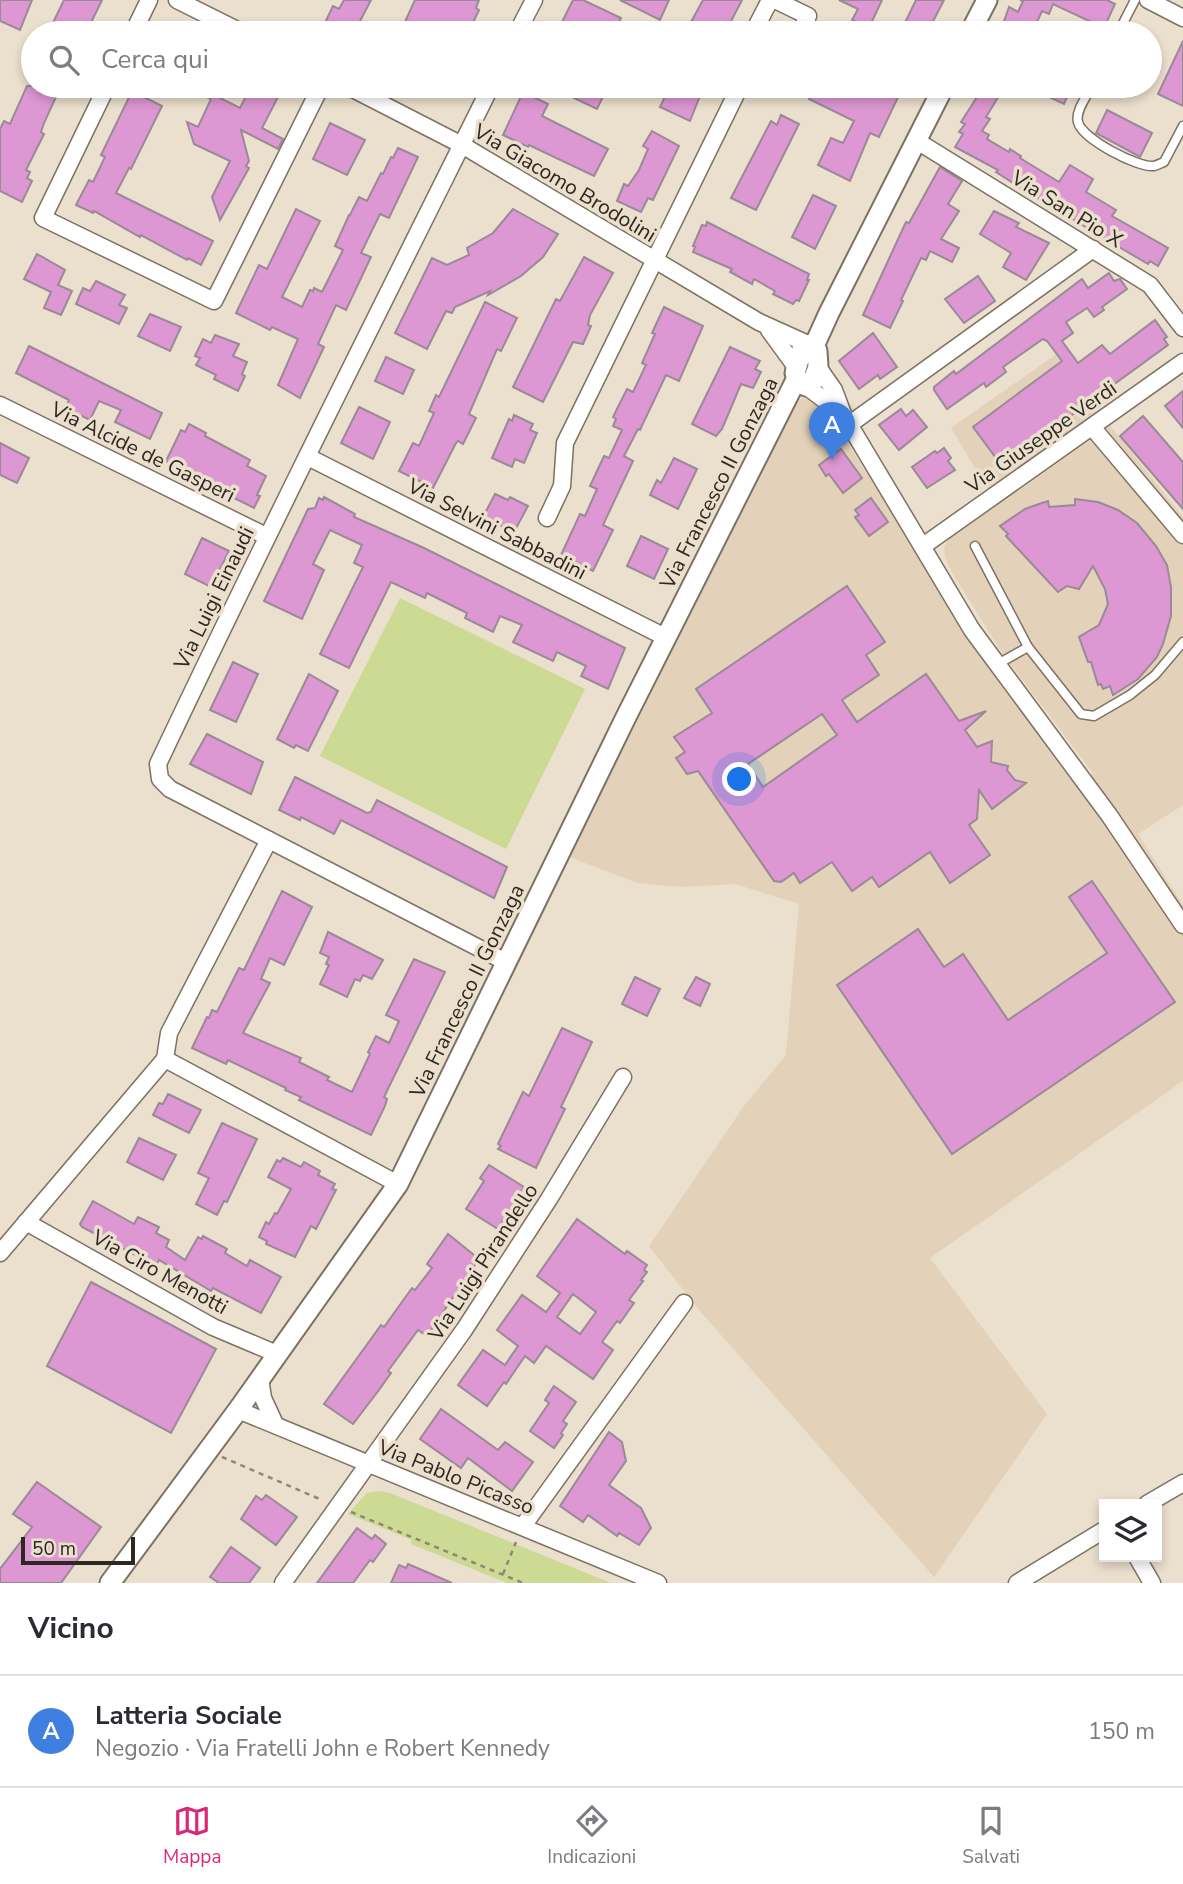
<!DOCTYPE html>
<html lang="it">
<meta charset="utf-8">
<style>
body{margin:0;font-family:"Nunito Sans",sans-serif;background:#f2f2f3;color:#2b2b33}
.controls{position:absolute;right:21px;bottom:21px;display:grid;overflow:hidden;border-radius:0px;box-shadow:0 4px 10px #0003}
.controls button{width:63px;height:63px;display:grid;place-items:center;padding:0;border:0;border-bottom:2px solid #e1e1e2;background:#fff;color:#2b2b33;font:35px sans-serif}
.scale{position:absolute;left:21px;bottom:18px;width:114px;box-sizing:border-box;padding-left:7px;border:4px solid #2d2821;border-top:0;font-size:19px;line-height:24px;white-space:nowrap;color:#2d2821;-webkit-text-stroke:5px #ebdfcd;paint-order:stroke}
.you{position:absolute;left:740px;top:780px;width:24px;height:24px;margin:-18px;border:5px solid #fff;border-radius:50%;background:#1a73e8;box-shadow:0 0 0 10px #1a73e833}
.badge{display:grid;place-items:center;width:46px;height:46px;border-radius:50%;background:#db2777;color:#fff;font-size:23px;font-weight:700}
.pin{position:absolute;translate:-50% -58px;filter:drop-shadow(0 2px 4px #0008)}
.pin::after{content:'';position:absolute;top:37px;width:24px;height:21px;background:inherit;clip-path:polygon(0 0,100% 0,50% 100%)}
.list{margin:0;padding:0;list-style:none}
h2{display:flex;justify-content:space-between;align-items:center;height:91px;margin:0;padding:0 28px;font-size:30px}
h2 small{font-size:23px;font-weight:400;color:#7c7c81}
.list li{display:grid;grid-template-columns:46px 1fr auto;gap:21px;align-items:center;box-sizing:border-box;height:112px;padding:0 28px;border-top:2px solid #e1e1e2}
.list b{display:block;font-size:26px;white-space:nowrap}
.list p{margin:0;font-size:23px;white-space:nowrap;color:#7c7c81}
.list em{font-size:23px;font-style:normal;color:#7c7c81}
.icon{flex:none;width:38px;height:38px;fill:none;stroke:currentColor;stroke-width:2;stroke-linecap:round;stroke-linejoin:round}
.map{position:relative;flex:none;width:1183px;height:1583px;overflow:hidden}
.search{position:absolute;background:#fff;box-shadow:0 4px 10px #0003;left:21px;right:21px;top:21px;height:77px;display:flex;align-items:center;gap:18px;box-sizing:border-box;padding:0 24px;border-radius:38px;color:#7c7c81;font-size:26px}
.sheet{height:203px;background:#fff}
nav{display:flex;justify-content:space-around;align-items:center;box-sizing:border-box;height:98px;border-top:2px solid #e1e1e2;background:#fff;font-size:19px;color:#7c7c81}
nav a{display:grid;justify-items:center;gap:4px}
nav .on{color:#db2777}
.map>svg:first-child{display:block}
</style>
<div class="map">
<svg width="1183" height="1583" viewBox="0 0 1183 1583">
<rect width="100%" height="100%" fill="#ebdfcd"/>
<polygon fill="#e3d2b9" points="1058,353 1108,423 1183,517 1183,805 1138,834 1183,905 1183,1081 930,1258 1047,1414 934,1577 699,1310 649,1246 744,1106 786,1055 799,904 735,884 683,887 637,883 567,856 795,403 803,398 814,399 826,409 968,632 1081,784 1093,773 1002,653 950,569 945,557 944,547 949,539 996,503 951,428"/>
<g fill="#cdda93">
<polygon points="400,598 585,689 506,849 320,756"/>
<polygon points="379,1491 390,1493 611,1583 507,1583 411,1544 412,1540 348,1514 367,1493"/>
</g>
<g fill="#dd97d2" stroke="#9a8997" stroke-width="2" fill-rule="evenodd">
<polygon points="0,0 32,0 20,30 0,21"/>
<polygon points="64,0 102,0 86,33 48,33"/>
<polygon points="344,0 371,0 354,33 320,33 333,6 339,9"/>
<polygon points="415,0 479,0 476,8 479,10 468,33 418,33 403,26"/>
<polygon points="573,0 583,0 621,18 614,33 586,33 562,22"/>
<polygon points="620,0 669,0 660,20"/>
<polygon points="703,0 742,0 725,33 685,33"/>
<polygon points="839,0 882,0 869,28 852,20 858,9"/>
<polygon points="916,0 944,0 927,33 900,33"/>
<polygon points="1020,0 1107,0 1115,4 1104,28 1053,4 1049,14 1042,11 1032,33 1000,33 1009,7 1018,12 1023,1"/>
<polygon points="1183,41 1183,106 1158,94"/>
<polygon points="27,86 61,86 44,123 41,132 44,134 26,170 30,172 27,178 32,181 22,202 0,191 0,129 4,121 10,124"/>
<polygon points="185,86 221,86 216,96 240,108 251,86 265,86 280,93 262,128 283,139 278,149 241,130 249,161 246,166 249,168 220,220 212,197 230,161 194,144 187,122 198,127 211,99"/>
<polygon points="580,86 608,86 597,109 574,98"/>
<polygon points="670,86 704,86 690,121 660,107"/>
<polygon points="815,86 885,86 900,93 879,137 870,133 850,181 818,165 831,138 843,143 854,121 809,99"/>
<polygon points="984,86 1005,86 986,117 990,119 982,131 989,135 987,139 1009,152 1010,149 1021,156 1020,158 1059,182 1070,165 1093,179 1086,192 1116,210 1112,216 1168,248 1158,266 1150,261 1148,264 1119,247 1016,185 996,172 998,170 955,147 963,134 959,132 965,124 961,122"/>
<polygon points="1052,86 1072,86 1064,104 1047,96"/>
<polygon points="132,91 162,106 131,169 129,168 116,193 213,241 201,265 188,258 187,260 141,235 140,237 94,211 93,213 76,205 89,180 93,182 105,157 101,155"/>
<polygon points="523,92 548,104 542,116 608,149 594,176 529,145 528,147 503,135"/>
<polygon points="1107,110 1152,133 1140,157 1096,133"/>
<polygon points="781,115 799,124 756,210 731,198 771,121 777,125"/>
<polygon points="330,123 365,140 347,175 313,159"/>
<polygon points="652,131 679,146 653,200 648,198 641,212 617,201 624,184 628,186 639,170 648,149 643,146"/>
<polygon points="398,148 418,157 389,218 380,214 361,253 371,257 346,310 336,305 318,344 324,347 300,398 278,385 298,339 272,327 270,330 236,313 259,265 267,269 296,209 320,221 282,297 302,307 310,290 313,291 314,288 322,292 343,250 335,246 349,215 350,215 359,197 367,201 381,173 383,174 391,157 393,158"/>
<polygon points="940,167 962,181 948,204 959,211 941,239 959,248 952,262 930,251 926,260 921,258 901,300 903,301 890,328 863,315 906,222 909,223"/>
<polygon points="813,195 836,206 815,249 792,237"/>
<polygon points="513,209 558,234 543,257 521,276 488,295 490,291 455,307 452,313 446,311 427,349 395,333 432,258 447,265 469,255 467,248 493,233"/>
<polygon points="994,211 1019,223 1016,227 1049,243 1026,280 1003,267 1011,253 980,234"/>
<polygon points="707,222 809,274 807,280 809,280 799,301 796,300 793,304 773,294 775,291 754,279 752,284 730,272 732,269 693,252 695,247 693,246 702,225 706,226"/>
<polygon points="37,254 65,270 58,285 72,291 61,315 44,308 51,292 24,279"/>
<polygon points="584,257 613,273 590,315 588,325 591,326 583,344 573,342 543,402 513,387 556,299 560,301"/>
<polygon points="1109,273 1114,281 1120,279 1127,289 1102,307 1104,310 1094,317 1087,308 1066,322 1073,333 1062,341 1078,363 1102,345 1110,354 1155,320 1167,337 1164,339 1168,345 1002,466 973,427 1062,361 1047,341 1043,339 1003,367 1006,372 986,387 984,383 947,409 934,390 934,387 954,371 956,374 1082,279 1088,288"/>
<polygon points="978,276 995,301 964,323 945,299"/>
<polygon points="96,281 125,295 119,305 127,308 119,324 76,304 83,288 90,291"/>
<polygon points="485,302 517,318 501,351 497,349 469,414 476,418 463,444 458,441 456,443 433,488 399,471 413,443 419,446 434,413 429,411 436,395 439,397"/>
<polygon points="664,307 703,326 679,381 666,375 640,430 638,429 624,456 633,461 603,525 613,530 593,571 561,555 580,514 585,516 597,489 590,486 604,456 609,458 622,430 613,426 616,419 613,417 627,389 633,392 646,365 642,363 655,334 652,333"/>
<polygon points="150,314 181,327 170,351 138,336"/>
<polygon points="873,333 897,367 880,379 878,375 859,389 839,361"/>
<polygon points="215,335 239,344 233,356 247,362 242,374 245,376 238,391 214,379 216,375 196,365 200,358 195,356 203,339 211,343"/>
<polygon points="29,346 162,413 150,439 115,422 121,410 99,401 90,420 65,408 69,400 16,373"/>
<polygon points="730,347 760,361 755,369 761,372 753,388 741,384 722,429 716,436 692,424"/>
<polygon points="386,357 414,370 403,394 375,381"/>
<polygon points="1183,391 1183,428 1165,406"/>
<polygon points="359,407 390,422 373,459 341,443"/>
<polygon points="901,409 906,416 913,410 927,427 899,450 879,425"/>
<polygon points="514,415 533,424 530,430 537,433 524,463 515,459 512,467 492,458 509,419 512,421"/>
<polygon points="1143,416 1183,462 1183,509 1120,436"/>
<polygon points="189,424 206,433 205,436 250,460 247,466 266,476 257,495 260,496 254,508 226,494 227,492 212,483 186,470 185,472 166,461 181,430 185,432"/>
<polygon points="0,443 29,458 17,483 0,475"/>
<polygon points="944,448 951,458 948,461 955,470 927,488 912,467 935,451 937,453"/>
<polygon points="841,449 862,478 843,493 829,474 826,476 819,465"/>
<polygon points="674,458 697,469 678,509 650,495 657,480 661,483"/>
<polygon points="495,494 508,500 510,497 528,506 514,532 483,517"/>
<polygon points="324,497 355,514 354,517 424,548 625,648 608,689 581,676 586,666 557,652 553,661 513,642 522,625 500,616 493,632 465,618 467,613 427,593 425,598 391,582 349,668 320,654 363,567 354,563 362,545 330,530 313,564 324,570 302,619 264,601 308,509 315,508 319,498 323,500"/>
<polygon points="871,498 888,522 869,536 855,517 859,515 855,510"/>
<polygon points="1075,499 1098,502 1118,510 1137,523 1156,546 1167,565 1171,587 1171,616 1163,644 1157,657 1138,679 1113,695 1110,686 1103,689 1101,684 1098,685 1091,662 1088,662 1079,637 1099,625 1108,604 1105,589 1093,566 1079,589 1067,586 1058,592 1006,536 1008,534 1000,526 1025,509 1039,504 1048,501 1049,507 1075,505"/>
<polygon points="641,536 668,549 654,579 627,566"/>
<polygon points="202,538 229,551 211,587 185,574"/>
<path d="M847 586 885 642 866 655 879 675 842 700 857 722 926 674 959 721 986 711 965 730 977 747 992 741 991 762 1008 766 1007 770 1015 780 1026 783 992 809 979 790 977 819 969 825 990 855 950 883 930 852 879 887 872 877 852 891 832 862 800 883 794 873 781 882 774 881 698 771 687 774 676 758 685 752 674 737 712 713 696 689ZM822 714 837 735 763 787 748 764Z"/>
<polygon points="233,662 258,674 236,722 210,710"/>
<polygon points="309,674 338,691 308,751 296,745 294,748 277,739"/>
<polygon points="207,734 263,762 251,794 190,764"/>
<polygon points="295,777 367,813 371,812 377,800 507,867 494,898 341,820 334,834 301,817 300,820 279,810"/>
<polygon points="1092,881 1175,1002 952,1154 837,985 918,929 944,967 963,954 1008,1020 1107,953 1069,897"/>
<polygon points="282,891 312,907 284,965 270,958 261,979 270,983 243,1033 301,1058 299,1062 329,1077 327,1080 352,1092 370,1054 368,1052 376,1036 389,1043 399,1021 386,1015 414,959 445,972 384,1097 387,1099 385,1106 371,1135 299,1100 301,1097 285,1090 286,1088 228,1060 226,1064 192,1048 207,1017 209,1018 212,1010 217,1012 239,968 244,970"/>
<polygon points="328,932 383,960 372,979 363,975 360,981 355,979 347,997 320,984 329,965 326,964 329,957 320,953"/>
<polygon points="635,977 660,989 647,1016 622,1004"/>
<polygon points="696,977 710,984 700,1006 684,998"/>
<polygon points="562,1028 592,1042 561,1107 565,1109 536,1168 498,1149 501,1146 498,1144 523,1092 529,1096"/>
<polygon points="168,1094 201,1110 189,1133 153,1115 159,1103 163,1104"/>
<polygon points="222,1123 257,1139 227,1202 224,1201 217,1215 196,1204 209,1178 198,1173"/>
<polygon points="139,1138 176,1155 163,1180 127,1162"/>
<polygon points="283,1158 301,1167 304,1162 320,1171 318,1175 335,1184 332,1189 336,1190 316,1229 311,1226 295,1257 266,1244 267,1241 259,1237 266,1222 269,1224 275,1213 277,1214 291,1189 268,1177 277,1160 280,1162"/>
<polygon points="489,1165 524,1187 498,1229 466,1209 484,1181 480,1178"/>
<polygon points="93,1201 134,1224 138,1217 159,1227 156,1233 169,1240 166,1247 185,1260 198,1237 202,1239 203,1236 227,1249 225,1253 247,1266 250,1260 281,1277 261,1313 213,1288 211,1291 159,1260 156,1266 82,1227 80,1224"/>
<path d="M577 1219 625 1254 627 1251 647 1265 644 1270 647 1272 641 1280 643 1281 629 1300 634 1303 620 1323 617 1321 602 1342 613 1350 593 1379 546 1346 534 1363 525 1356 506 1384 504 1382 487 1406 458 1385 483 1350 505 1365 518 1346 497 1330 522 1295 546 1312 560 1293 537 1276ZM573 1294 596 1312 580 1334 557 1317Z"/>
<polygon points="448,1234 479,1259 427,1336 418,1330 388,1371 391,1373 379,1390 353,1424 324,1404 381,1325 384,1327 412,1288 415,1290 432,1268 427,1264"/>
<polygon points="91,1282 216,1349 171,1433 47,1366"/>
<polygon points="554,1386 576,1402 563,1421 567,1424 561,1433 563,1435 554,1448 530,1431 549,1403 545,1400"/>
<polygon points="441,1409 498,1450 505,1442 533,1462 512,1491 468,1458 461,1468 420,1439"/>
<polygon points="609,1432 622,1442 626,1461 609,1485 641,1508 651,1528 639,1545 619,1533 617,1536 588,1515 583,1522 560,1506"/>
<polygon points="37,1482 101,1527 61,1583 0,1583 0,1569 32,1527 13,1514"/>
<polygon points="266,1495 297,1517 276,1545 241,1519 256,1496 262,1500"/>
<polygon points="357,1528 372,1539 375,1535 386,1544 373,1562 370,1560 353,1583 317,1583"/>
<polygon points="231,1547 260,1568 249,1583 219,1583 210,1577"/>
<polygon points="408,1564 452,1583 391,1583 399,1565 406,1568"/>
</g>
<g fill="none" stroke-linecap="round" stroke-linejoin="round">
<g stroke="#7d7262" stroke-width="11">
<g id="service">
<polyline points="1118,33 1135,0"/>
<path d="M1092 86C1087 96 1075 111 1078 122 1082 139 1138 168 1154 166 1158 165 1161 163 1164 162L1183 126"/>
<polyline points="975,546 1028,647"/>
<polyline points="996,665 1028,647 1081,714 1094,716 1130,695 1155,675 1183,642"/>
</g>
</g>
<g stroke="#7d7262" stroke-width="19">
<g id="minor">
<polyline points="177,0 243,33"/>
<polyline points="775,0 808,16 800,33"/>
<polyline points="1148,0 1183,18"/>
<polyline points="133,33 149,0"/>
<polyline points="517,33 534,0"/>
<polyline points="753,33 770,0"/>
<polyline points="107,86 43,218 214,301 321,86"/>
<polyline points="347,86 462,145 759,322 810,345"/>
<path d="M491 86C379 311 266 536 158 764L160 779 170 789 506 962"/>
<polyline points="917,141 1150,285 1183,328"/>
<polyline points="769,330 796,367"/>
<polyline points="818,367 834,390 843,414 972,630 1109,815 1183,925"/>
<polyline points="806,386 843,414"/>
<polyline points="0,405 266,536"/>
<polyline points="850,424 1093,249"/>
<polyline points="1092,427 1183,535"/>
<polyline points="308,457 667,638"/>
<polyline points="547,518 562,486 565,443 740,86"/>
<polyline points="923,546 1183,362"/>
<polyline points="165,1059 398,1184"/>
<polyline points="165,1059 169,1033 269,840"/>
<polyline points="26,1222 213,1327 277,1354"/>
<polyline points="0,1253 165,1059"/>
<polyline points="260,1378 263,1398 275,1424"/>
<polyline points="238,1410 658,1583"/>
<polyline points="1147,1504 1183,1483"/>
<polyline points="523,1526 684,1303"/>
<polyline points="1137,1557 1152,1583"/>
<polyline points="283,1583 464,1330 549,1199 623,1077"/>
<polyline points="1017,1583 1104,1530"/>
</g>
</g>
<g stroke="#7d7262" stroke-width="23">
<g id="tertiary">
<polyline points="970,33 987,0"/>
<polygon points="810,345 817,351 818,367 813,381 806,386 799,383 795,373 802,349"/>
<polyline points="814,346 829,313 944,86"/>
<polyline points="110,1583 238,1410 398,1184 626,717 797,378"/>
</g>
</g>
<g stroke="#8f867a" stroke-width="2.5" stroke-dasharray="5 5" stroke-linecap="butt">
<polyline points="222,1457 322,1500"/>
<polyline points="351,1512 523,1583"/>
<polyline points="503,1574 516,1542"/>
</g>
<use href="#service" stroke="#fff" stroke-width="8"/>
<use href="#minor" stroke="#fff" stroke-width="16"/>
<use href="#tertiary" stroke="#fff" stroke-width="19"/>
</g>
<g text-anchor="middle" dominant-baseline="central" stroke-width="7" stroke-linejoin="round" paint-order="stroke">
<g font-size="21" fill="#2d2821" stroke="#ebdfcd">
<text transform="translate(565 183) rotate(31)">Via Giacomo Brodolini</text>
<text transform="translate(1067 209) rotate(32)">Via San Pio X</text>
<text transform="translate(1041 437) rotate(-35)">Via Giuseppe Verdi</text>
<text transform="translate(143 452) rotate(26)">Via Alcide de Gasperi</text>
<text transform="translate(719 483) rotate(-63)">Via Francesco II Gonzaga</text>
<text transform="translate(497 529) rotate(27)">Via Selvini Sabbadini</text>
<text transform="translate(214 598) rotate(-64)">Via Luigi Einaudi</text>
<text transform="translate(467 991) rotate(-64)">Via Francesco II Gonzaga</text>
<text transform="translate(483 1262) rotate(-57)">Via Luigi Pirandello</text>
<text transform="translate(160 1272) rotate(29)">Via Ciro Menotti</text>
<text transform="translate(456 1477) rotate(22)">Via Pablo Picasso</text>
</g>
</g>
</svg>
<div class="controls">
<button><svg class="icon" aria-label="layers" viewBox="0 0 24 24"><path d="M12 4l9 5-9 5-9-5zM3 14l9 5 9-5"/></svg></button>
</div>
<div class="scale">50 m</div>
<div class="you"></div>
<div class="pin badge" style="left:832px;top:460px;background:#3f7fe0">A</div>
<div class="search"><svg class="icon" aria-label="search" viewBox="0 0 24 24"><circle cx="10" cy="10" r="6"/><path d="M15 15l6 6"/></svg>Cerca qui</div>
</div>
<section class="sheet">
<h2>Vicino<small></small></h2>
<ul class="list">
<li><span class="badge" style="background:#3f7fe0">A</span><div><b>Latteria Sociale</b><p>Negozio · Via Fratelli John e Robert Kennedy</p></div><em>150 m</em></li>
</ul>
</section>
<nav>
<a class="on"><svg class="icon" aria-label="map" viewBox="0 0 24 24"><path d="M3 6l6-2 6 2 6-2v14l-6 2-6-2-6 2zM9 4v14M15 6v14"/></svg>Mappa</a>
<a><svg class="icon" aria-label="directions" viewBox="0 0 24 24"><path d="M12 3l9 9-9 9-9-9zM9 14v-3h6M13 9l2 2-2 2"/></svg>Indicazioni</a>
<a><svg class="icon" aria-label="saved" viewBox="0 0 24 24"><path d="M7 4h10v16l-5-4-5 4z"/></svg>Salvati</a>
</nav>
